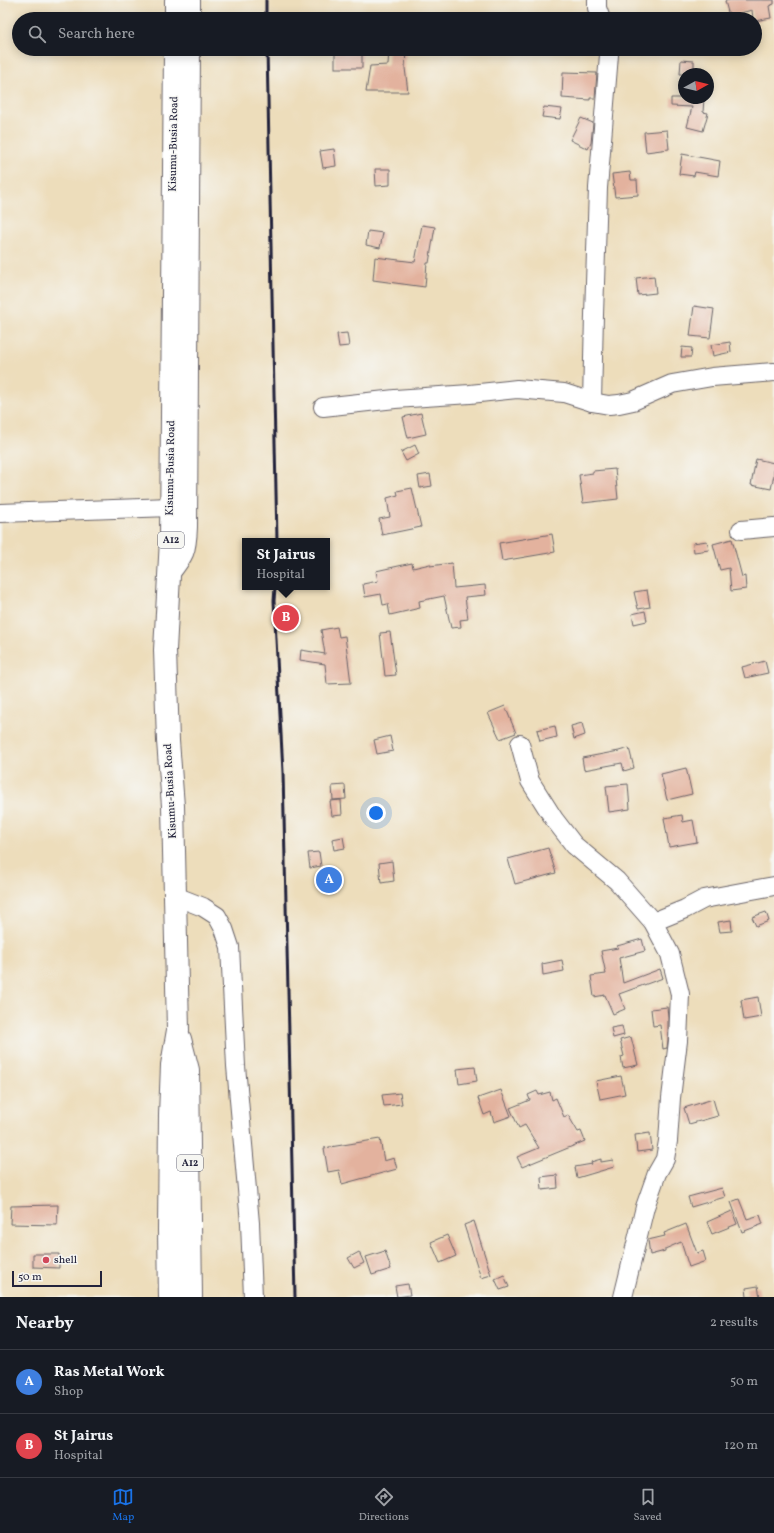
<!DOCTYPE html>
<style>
body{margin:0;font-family:Vollkorn,serif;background:#20242c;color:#f1f3f6}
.compass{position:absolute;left:678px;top:68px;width:36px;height:36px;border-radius:50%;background:#171b24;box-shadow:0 2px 10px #0003;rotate:82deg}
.scale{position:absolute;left:12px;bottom:10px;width:90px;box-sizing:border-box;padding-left:4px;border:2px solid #22223b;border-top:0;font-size:11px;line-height:14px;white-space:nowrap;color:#22223b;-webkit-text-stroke:3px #f6f6f2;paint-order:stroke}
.you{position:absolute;left:376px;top:813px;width:14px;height:14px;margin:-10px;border:3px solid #fff;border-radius:50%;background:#1a73e8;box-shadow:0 0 0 6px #1a73e833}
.badge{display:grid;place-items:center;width:26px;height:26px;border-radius:50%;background:#1a73e8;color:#fff;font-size:13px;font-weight:700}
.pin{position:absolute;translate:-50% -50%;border:2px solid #fff;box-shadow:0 1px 4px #0006}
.popup{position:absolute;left:242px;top:538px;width:88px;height:52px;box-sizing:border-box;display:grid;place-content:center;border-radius:0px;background:#171b24;filter:drop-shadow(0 1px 3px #0005);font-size:13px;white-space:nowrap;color:#9ea1a6}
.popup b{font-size:15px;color:#f1f3f6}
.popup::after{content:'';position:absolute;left:50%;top:100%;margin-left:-8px;border:8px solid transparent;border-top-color:#171b24}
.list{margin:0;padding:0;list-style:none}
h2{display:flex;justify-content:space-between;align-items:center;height:52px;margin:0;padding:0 16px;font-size:17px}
h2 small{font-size:13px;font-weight:400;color:#9ea1a6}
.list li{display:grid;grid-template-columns:26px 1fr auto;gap:12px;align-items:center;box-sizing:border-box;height:64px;padding:0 16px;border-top:1px solid #363941}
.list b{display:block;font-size:15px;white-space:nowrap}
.list p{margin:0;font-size:13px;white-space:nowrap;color:#9ea1a6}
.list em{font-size:13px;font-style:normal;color:#9ea1a6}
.icon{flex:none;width:22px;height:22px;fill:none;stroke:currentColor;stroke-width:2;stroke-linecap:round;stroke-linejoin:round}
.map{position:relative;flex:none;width:774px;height:1297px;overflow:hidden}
.search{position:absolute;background:#171b24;box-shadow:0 2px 10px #0003;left:12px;right:12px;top:12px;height:44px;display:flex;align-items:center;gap:10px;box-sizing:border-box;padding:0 14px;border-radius:22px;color:#9ea1a6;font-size:15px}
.sheet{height:180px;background:#171b24}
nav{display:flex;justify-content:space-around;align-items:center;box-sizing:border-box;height:56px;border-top:1px solid #363941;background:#171b24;font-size:11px;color:#9ea1a6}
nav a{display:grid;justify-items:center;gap:2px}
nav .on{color:#1a73e8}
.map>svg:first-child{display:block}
</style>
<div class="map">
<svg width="774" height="1297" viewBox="0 0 774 1297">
<rect width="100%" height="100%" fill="#f6f6f2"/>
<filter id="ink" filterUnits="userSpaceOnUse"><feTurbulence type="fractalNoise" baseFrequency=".025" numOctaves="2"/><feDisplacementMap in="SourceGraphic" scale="8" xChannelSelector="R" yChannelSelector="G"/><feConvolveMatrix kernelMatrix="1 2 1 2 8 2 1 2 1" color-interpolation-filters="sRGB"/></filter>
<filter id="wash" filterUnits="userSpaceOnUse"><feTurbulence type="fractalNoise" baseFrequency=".012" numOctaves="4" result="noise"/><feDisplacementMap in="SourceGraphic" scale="16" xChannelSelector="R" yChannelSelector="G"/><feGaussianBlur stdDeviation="0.9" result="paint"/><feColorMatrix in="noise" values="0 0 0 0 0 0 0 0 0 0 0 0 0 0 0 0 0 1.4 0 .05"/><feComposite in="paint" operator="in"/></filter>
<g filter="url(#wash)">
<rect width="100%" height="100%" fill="#edddbb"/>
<g id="blocks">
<g fill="#e3b29e">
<polygon points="730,0 774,0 774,4 769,6 771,18 755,21 755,19 753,19 752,10 729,16 725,1"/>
<rect x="335" y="49" width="27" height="19"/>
<polygon points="389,49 406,49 405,68 408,92 366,92 370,66 388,65"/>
<polygon points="681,60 694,61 694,74 680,74"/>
<polygon points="563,72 597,73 595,98 590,98 590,100 562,98"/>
<polygon points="671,98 704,98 703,112 708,113 703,131 687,127 692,107 671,106"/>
<polygon points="544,107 562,109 560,119 542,117"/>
<polygon points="581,118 593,123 591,143 588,149 570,140"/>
<polygon points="667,130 669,149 646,152 644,132"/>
<polygon points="334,149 336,166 323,168 320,151"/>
<polygon points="682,154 720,161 718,176 695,172 694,176 679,174"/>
<polygon points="375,169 390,169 390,185 376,186"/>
<polygon points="630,172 631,180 637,180 638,195 615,197 612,174"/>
<polygon points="422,225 435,227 429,263 427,263 425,287 373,280 375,257 415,262"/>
<polygon points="368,231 383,233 380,248 366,245"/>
<polygon points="654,276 656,293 638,295 636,278"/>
<polygon points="694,306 714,309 710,338 690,336"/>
<polygon points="347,333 349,346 339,347 337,334"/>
<polygon points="730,342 731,352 713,356 711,345"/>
<polygon points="682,347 692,348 691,357 681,357"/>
<polygon points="421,413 426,434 408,438 403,417"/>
<polygon points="415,445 419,454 406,461 401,452"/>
<polygon points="756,459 774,463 774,475 771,489 751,485"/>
<polygon points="615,469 618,499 583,503 579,475 593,473 593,471"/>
<polygon points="430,474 432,486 420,488 418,476"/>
<polygon points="412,488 421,527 382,535 379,519 390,517 387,498 398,495 397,491"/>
<polygon points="552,534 555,552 502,561 499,543"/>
<polygon points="732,539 742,577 745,576 746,589 731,591 729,568 720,570 713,544"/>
<polygon points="707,541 709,550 694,552 693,543"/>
<polygon points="412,563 413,568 430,564 430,566 452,563 454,588 485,585 486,595 465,597 468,619 460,620 461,627 451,628 444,596 419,601 420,608 390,615 388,604 383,605 381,594 365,597 363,584 378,581 376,571"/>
<polygon points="647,590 650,607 638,609 634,592"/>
<polygon points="645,611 647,621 634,624 632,614"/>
<polygon points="337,627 339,637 345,636 351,683 327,684 325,664 300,660 301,650 325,654 321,630"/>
<polygon points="390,632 396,675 385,676 380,633"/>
<polygon points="765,661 768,673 745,678 742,667"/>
<polygon points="505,706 516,733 500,739 488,713"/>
<polygon points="582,723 585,735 574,739 571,726"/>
<polygon points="555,726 557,737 540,741 537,730"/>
<polygon points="390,736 393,751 377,754 374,740"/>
<polygon points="629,748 634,768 624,771 622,763 584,770 582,758 619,751"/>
<polygon points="686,768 692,794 667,800 661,774"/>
<polygon points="628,784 630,809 609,812 606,786"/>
<polygon points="345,785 346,799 333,800 332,786"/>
<polygon points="341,800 342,815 332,816 330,801"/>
<polygon points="682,815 683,822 693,820 697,842 669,847 664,818"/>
<polygon points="343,837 345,848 334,850 332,839"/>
<polygon points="548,848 556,873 515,884 508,859"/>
<polygon points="319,852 321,866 310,868 308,853"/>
<polygon points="392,861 394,881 381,883 379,863"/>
<polygon points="766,912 769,921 756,926 752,917"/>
<polygon points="731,920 732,931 720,932 718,922"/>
<polygon points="642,939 645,951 619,958 623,983 660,969 663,978 619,994 625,1009 613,1014 605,995 594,997 591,976 606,974 601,951 618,948 617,946"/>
<polygon points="562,960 564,971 543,975 542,964"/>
<polygon points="758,997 761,1017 744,1020 741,1000"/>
<polygon points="667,1007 668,1018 668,1040 667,1048 663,1049 660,1025 653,1026 651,1009"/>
<polygon points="622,1026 624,1035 613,1038 611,1028"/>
<polygon points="631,1037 638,1065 623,1068 621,1057 624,1056 620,1040"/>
<polygon points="475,1067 477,1081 459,1084 457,1069"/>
<polygon points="621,1076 625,1094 600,1099 596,1081"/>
<polygon points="501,1090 511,1116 494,1122 491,1112 484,1115 478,1098"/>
<polygon points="537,1091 539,1095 550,1092 552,1100 556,1098 564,1117 568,1115 578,1132 581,1131 585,1141 522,1167 517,1157 539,1148 525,1125 519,1128 510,1108 530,1100 528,1095"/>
<polygon points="400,1093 402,1104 384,1106 382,1095"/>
<polygon points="713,1099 718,1116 689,1124 684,1108"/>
<polygon points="650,1133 652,1150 637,1152 635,1135"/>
<polygon points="380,1139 384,1161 394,1158 397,1169 342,1184 339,1170 328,1172 324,1148"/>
<polygon points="601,1159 601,1162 613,1160 614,1167 577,1178 575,1167 592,1164 591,1162"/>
<polygon points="557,1175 558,1188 542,1190 541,1177"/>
<polygon points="722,1188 725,1197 691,1207 688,1197"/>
<polygon points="739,1199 747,1219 760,1215 763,1224 742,1232 731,1202"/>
<polygon points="58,1205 57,1225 10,1224 11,1206"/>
<polygon points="732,1211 737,1224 712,1234 707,1222"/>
<polygon points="474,1221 491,1275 481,1278 464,1225"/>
<polygon points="686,1224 697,1253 703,1251 706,1261 689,1267 681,1242 665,1249 665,1251 650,1255 648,1240 665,1236 664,1233"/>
<polygon points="447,1235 456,1256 440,1263 431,1242"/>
<polygon points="385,1251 391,1269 372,1275 366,1257"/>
<polygon points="359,1252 364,1263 354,1268 348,1258"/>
<polygon points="33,1254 59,1254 59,1268 33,1267"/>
<polygon points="504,1275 509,1287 500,1290 495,1279"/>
<polygon points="408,1284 410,1295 397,1297 395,1286"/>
<polygon points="758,1286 760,1297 747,1297 746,1288"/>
</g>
</g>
</g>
<g filter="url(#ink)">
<use href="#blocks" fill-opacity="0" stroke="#696368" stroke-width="1"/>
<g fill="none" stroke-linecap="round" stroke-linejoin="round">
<g stroke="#696368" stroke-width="20">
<g id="minor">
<polyline points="597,0 597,8 601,19"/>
<polyline points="191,19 191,0"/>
<polyline points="592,402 594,315 598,188 609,55 608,49"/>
<polyline points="323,407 395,399 470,394 517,389 564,393 592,402 609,405 619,404 633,401 672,384 712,377 774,372"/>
<polyline points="0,513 171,507"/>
<polyline points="741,530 774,527"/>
<path d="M170 574C185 555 187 552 188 527L191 49"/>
<polyline points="520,744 530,781 554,819 574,845 617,881 653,922 670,954 680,994 678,1041 671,1098 668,1141 665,1159 657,1173 645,1207 623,1297"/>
<polyline points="175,896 203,907 217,916 224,929 230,947 236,1066 250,1223 253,1297"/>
<polyline points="653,922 685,909 704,899 774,886"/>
</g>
</g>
<g stroke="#696368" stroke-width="24">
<g id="highway">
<polyline points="176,19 176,0"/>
<polyline points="180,1039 188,1070 191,1297"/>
<polyline points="170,1297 169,1230 170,1115 172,1065 178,1030 173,806 168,741 165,650 171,539 175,49"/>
</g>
</g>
<use href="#minor" stroke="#fff" stroke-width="18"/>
<use href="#highway" stroke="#fff" stroke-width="22"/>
<g stroke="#22223b" stroke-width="3">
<polyline points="266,0 266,19"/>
<polyline points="267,49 277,541"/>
<polyline points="275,587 274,601 283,772 295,1297"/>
</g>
</g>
</g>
<circle fill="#d1495b" stroke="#f6f6f2" stroke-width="1.5" cx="46" cy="1260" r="4"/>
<g text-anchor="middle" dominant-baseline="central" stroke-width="3" stroke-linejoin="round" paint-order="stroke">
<g fill="#f6f6f2" stroke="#626272" stroke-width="1">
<rect x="158" y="532" width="26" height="16" rx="3"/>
<rect x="177" y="1155" width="26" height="16" rx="3"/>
</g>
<g font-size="10" font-weight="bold" fill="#22223b">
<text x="171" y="540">A12</text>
<text x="190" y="1163">A12</text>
</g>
<g font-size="11" fill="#22223b" stroke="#f6f6f2">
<text transform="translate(174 144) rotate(-89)">Kisumu-Busia Road</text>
<text transform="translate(171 468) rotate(-89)">Kisumu-Busia Road</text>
<text transform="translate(171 791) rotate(-93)">Kisumu-Busia Road</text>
</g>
<g font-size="11" fill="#22223b" stroke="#f6f6f2" text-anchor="start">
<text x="54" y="1260">shell</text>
</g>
</g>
</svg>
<svg class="compass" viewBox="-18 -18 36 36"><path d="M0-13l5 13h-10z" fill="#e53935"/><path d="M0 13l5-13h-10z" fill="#9ea1a6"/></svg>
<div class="scale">50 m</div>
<div class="you"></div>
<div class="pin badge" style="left:329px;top:880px;background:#3f7fe0">A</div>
<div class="pin badge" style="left:286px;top:618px;background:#e0444e">B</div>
<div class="popup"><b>St Jairus</b>Hospital</div>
<div class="search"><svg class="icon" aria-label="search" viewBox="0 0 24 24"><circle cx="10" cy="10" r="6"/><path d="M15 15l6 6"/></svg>Search here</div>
</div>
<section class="sheet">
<h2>Nearby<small>2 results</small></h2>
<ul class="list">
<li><span class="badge" style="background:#3f7fe0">A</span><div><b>Ras Metal Work</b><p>Shop</p></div><em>50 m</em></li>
<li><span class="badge" style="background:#e0444e">B</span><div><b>St Jairus</b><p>Hospital</p></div><em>120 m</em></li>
</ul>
</section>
<nav>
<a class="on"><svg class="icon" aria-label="map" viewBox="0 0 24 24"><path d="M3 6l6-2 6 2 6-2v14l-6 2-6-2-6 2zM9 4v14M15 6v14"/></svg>Map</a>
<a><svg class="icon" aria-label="directions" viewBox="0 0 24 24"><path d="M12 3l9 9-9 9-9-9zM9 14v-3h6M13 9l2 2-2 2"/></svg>Directions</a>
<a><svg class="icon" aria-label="saved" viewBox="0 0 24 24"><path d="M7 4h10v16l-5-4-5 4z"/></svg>Saved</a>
</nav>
